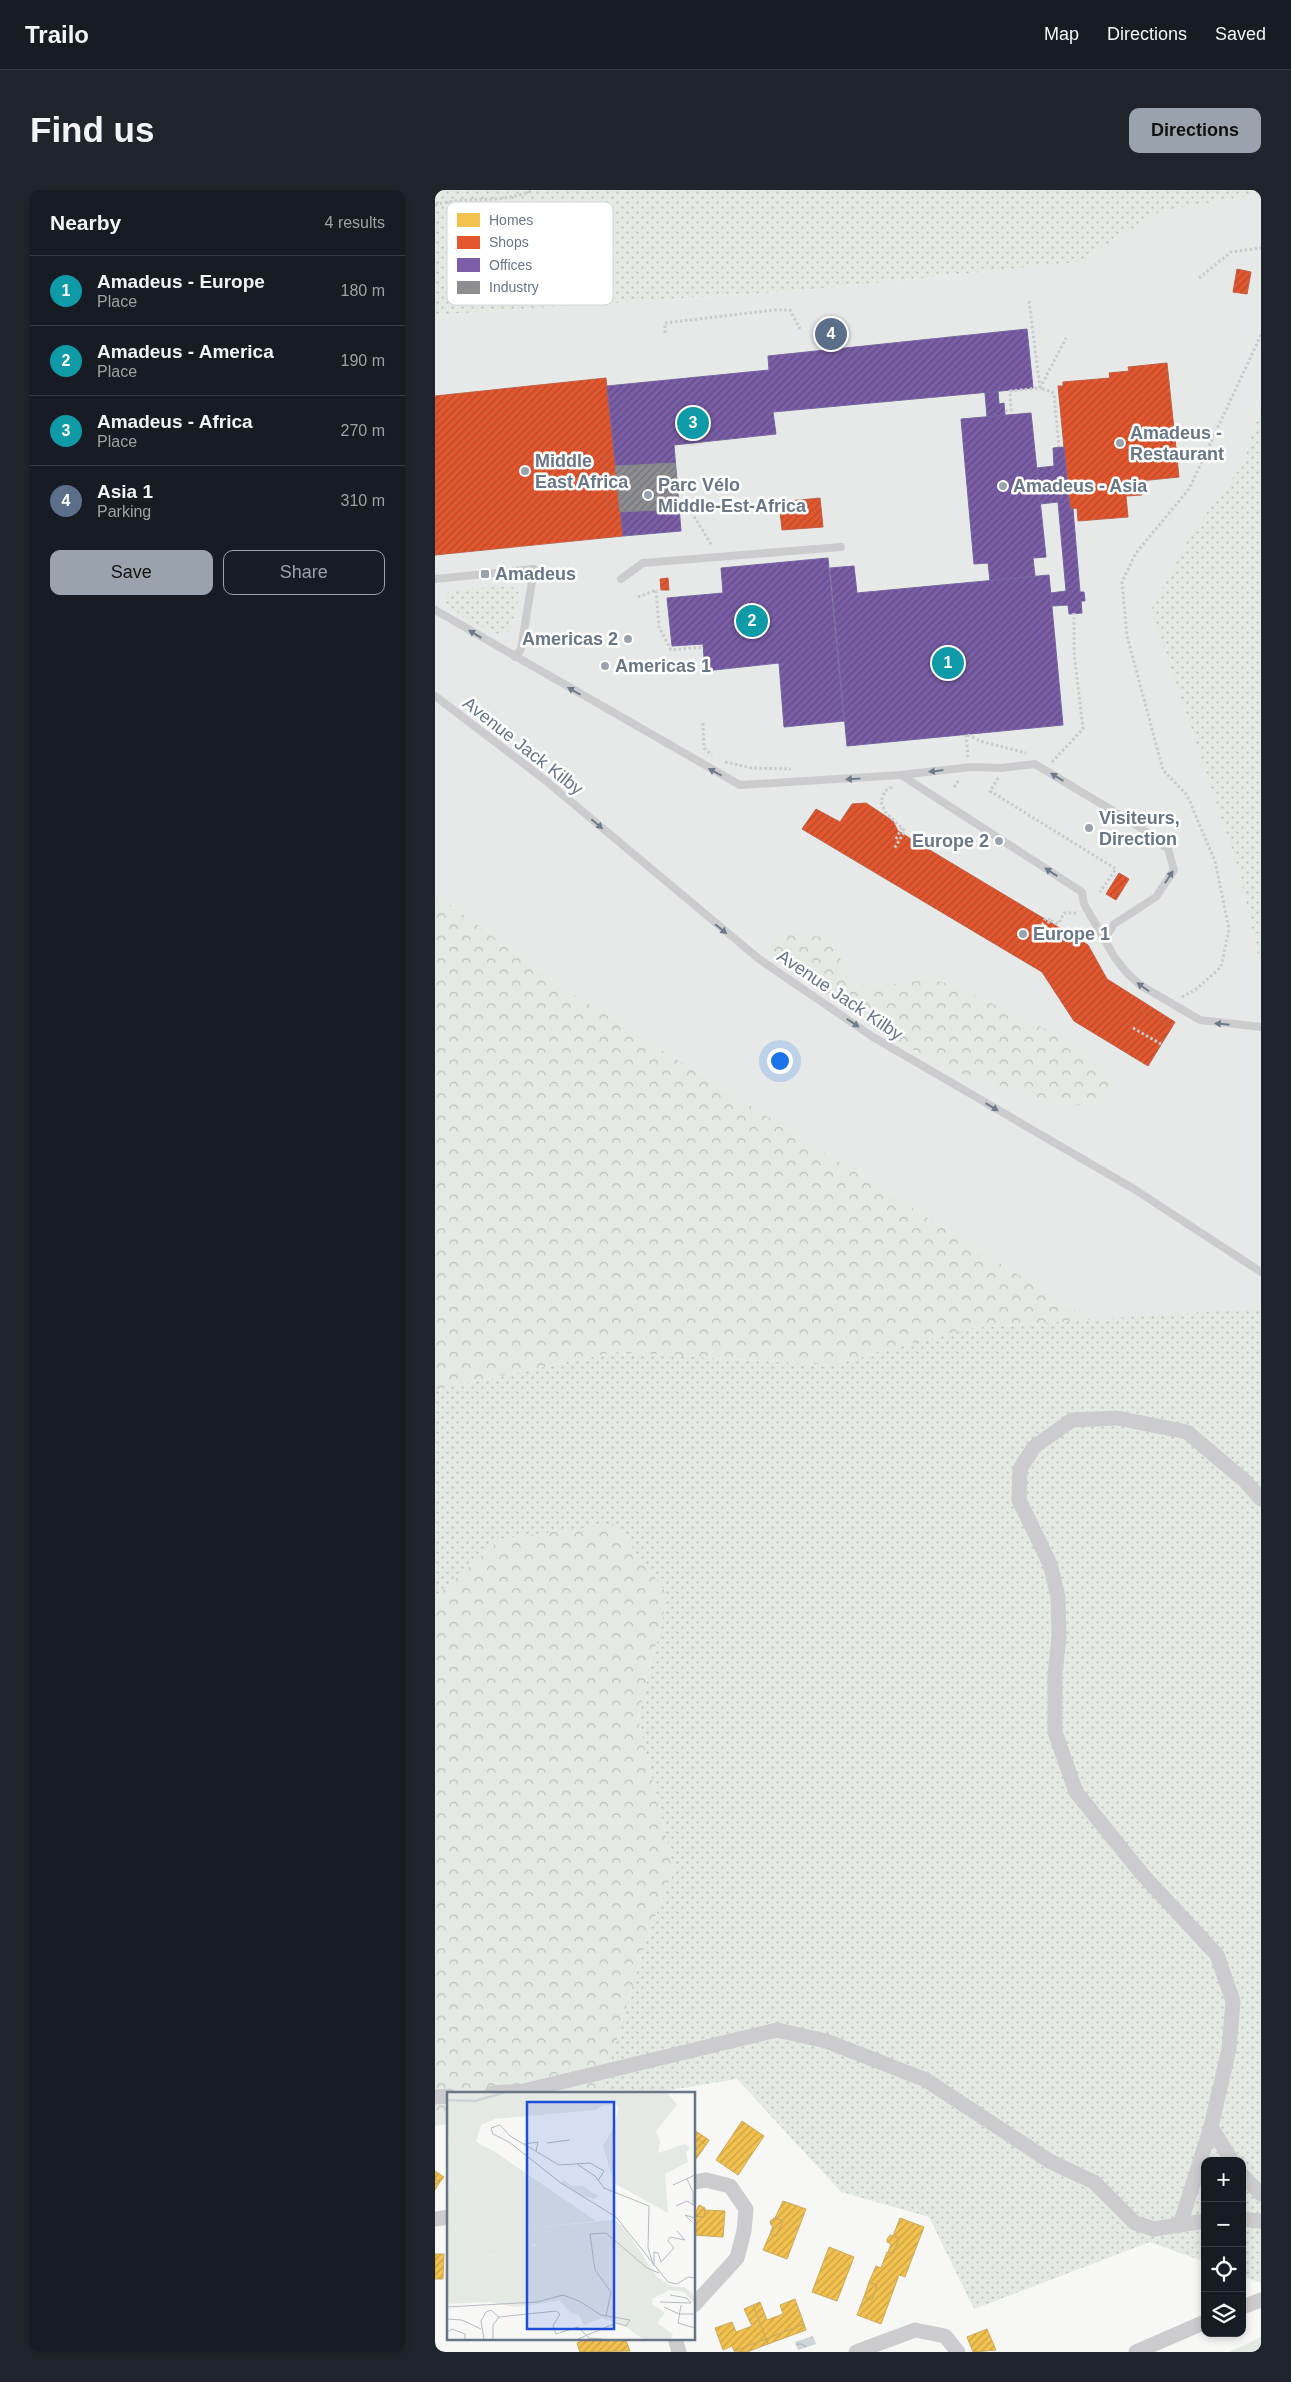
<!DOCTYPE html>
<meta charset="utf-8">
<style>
body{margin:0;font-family:Arial,sans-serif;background:#20242c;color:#f1f3f6}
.controls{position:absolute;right:15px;bottom:15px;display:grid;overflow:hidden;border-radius:10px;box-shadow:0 2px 8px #0003}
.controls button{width:45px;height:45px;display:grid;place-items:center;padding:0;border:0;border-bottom:1px solid #363941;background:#171b24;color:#f1f3f6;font:25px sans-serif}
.you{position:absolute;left:344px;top:870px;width:18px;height:18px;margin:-12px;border:4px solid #fff;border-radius:50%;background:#1a73e8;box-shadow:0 0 0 8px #1a73e833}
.badge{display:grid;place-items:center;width:32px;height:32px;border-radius:50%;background:#9aa3ad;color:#fff;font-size:16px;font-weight:700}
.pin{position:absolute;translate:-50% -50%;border:2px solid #fff;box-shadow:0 1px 5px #0006}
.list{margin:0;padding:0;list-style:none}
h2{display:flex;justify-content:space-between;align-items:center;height:65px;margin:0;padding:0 20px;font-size:21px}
h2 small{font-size:16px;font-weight:400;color:#9ea1a6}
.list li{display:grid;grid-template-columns:32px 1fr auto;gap:15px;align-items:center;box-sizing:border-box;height:70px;padding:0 20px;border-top:1px solid #363941}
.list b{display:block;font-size:19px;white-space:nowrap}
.list p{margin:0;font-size:16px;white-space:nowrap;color:#9ea1a6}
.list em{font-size:16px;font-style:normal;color:#9ea1a6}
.actions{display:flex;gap:10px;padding:15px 20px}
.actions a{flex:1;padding:11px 0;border:1px solid #9aa3ad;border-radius:10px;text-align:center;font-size:18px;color:#9aa3ad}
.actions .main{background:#9aa3ad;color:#111}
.icon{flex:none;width:28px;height:28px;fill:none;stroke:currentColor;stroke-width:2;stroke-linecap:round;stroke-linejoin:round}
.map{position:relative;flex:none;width:826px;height:2162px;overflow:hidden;border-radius:10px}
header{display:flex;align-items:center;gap:30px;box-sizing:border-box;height:70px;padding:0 25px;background:#171b24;border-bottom:1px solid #363941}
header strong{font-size:24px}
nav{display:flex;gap:28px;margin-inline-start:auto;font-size:18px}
.intro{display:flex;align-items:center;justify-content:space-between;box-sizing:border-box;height:120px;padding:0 30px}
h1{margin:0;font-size:35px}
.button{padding:12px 22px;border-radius:10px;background:#9aa3ad;color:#111;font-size:18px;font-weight:700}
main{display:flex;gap:30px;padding:0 30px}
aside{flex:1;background:#171b24;border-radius:10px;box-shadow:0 2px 8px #0003}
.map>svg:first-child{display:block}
</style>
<header>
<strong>Trailo</strong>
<nav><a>Map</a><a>Directions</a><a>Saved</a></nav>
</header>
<div class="intro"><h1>Find us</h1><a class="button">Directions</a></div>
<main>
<aside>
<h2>Nearby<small>4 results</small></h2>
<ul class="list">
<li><span class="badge" style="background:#0f9aa8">1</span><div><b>Amadeus - Europe</b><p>Place</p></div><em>180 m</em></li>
<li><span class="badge" style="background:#0f9aa8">2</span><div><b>Amadeus - America</b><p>Place</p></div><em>190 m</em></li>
<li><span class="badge" style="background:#0f9aa8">3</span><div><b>Amadeus - Africa</b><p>Place</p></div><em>270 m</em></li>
<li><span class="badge" style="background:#5c6f8a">4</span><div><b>Asia 1</b><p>Parking</p></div><em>310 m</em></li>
</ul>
<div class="actions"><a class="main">Save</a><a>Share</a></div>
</aside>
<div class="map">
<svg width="826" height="2162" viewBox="0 0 826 2162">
<defs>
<pattern id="grass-dots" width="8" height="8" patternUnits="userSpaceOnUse" patternTransform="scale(1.25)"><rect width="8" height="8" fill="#e5e9e4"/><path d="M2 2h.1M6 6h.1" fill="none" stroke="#bdc1be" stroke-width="1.8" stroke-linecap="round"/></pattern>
<pattern id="forest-crowns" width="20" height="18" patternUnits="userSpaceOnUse" patternTransform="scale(1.25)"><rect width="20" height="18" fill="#e5e9e4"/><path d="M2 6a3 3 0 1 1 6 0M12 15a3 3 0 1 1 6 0" fill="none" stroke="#bdc1be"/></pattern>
<pattern id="water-waves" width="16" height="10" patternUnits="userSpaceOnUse" patternTransform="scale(1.25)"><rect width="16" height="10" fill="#ced4d8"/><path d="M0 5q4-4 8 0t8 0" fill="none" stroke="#abb1b5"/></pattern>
<pattern id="homes-hatch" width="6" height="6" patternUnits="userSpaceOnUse" patternTransform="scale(1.25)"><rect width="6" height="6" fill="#f2c14e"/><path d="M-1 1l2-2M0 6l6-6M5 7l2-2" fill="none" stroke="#c8a146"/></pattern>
<pattern id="shops-hatch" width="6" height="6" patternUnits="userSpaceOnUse" patternTransform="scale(1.25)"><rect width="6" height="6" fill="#e4572e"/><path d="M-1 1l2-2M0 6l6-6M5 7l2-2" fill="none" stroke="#b34a2c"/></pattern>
<pattern id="offices-hatch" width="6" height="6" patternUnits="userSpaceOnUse" patternTransform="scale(1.25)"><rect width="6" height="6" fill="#7b5ea7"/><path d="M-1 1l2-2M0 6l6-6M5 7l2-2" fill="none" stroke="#5f4c81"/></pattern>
<pattern id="industry-hatch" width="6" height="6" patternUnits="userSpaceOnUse" patternTransform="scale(1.25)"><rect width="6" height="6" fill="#8d8d92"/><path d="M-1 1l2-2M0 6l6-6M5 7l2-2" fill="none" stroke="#727278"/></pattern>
</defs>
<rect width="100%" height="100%" fill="#f7f7f6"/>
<polygon fill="#e7e9e9" points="826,4 826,215 808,274 756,344 803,677 824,770 826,771 826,1118 655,1130 130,799 0,704 0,125 370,100 643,72 726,21"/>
<g fill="url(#grass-dots)">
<polygon points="0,0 826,0 826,4 726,21 643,72 370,100 0,125"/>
<polygon points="826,215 826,771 824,770 803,677 716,420 756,344 808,274"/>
<polygon points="76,396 84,403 79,432 74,442 61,444 28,427 10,412 10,406 16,400"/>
<polygon points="826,1118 826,2093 807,2086 807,1971 770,1971 770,2072 715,2052 539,2119 494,2027 406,2002 302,1889 218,1903 166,1903 212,1747 239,1680 203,1529 233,1405 65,1349 0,1407 0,1200 180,1162 396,1175 535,1138"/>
</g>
<g fill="url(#forest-crowns)">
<polygon points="0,704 130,799 655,1130 535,1138 396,1175 179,1162 0,1200"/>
<polygon points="344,742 394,748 419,794 444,796 496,789 520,796 648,857 678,897 658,912 633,917 515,880 458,849 332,765"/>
<polygon points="180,1334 233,1405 203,1529 239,1680 212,1747 166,1903 14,1903 14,1934 0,1936 0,1407 65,1349"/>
</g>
<polygon fill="#e5e9e4" points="826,2147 826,2162 794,2162"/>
<polygon fill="url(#water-waves)" points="378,2146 381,2154 363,2160 360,2152"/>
<g fill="url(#homes-hatch)" stroke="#c9aa5e">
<polygon points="307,1931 329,1946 303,1985 281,1970"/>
<polygon points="259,1940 274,1950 271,1955 259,1947"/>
<polygon points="259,1947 271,1955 261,1969 259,1967"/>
<polygon points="0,1981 9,1987 5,1992 0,1989"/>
<polygon points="0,1989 5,1992 0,2000"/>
<polygon points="348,2011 371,2019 352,2069 328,2060 335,2044 341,2046 348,2031 340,2028"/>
<polygon points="264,2015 270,2018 269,2027 259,2026 259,2020 262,2020"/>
<polygon points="270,2020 290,2021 288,2047 259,2045 259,2026 269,2027"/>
<polygon points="339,2028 348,2031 341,2046 335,2044 338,2036 336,2035 335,2031"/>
<polygon points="465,2028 489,2037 470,2087 464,2085 446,2134 422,2125 429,2107 437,2110 442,2095 434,2092 441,2076 446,2078 452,2062 458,2064 464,2048 458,2046"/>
<polygon points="455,2045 464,2048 458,2064 453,2062 456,2054 452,2052 452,2049"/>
<polygon points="394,2057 419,2067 402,2111 377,2102"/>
<polygon points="0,2064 9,2064 8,2089 0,2089"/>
<polygon points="434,2092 442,2095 437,2110 429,2107"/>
<polygon points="360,2109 369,2134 331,2149 318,2115 325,2112 332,2130 348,2124 345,2115"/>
<polygon points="318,2115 331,2149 299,2161 297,2156 288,2160 280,2138 297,2132 301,2142 317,2136 309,2119"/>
<polygon points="369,2134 371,2140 333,2154 331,2149"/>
<polygon points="552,2139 561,2160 538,2162 532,2147"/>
<polygon points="153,2148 190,2148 195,2161 145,2162 142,2153"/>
<polygon points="331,2149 333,2154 312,2162 299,2161"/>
</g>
<g fill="url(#shops-hatch)" stroke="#bf6048">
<polygon points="802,79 816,82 812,104 798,102"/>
<polygon points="732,173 744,287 705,291 707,305 691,306 693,327 643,331 642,318 635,319 623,196 628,196 628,192 675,188 674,183 694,181 693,177"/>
<polygon points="171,188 188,346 0,365 0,206"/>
<polygon points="168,266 180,266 182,286 170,287"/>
<polygon points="183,295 184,315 172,317 171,296"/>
<polygon points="385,308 388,337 347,340 344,312"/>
<polygon points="233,388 234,400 226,400 225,389"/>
<polygon points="431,613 458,631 463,641 653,755 672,789 740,832 713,876 639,831 607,782 367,639 381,619 405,632 417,614"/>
<polygon points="684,683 694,689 681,710 671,704"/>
<polygon points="709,820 737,837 725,854 698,838"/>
</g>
<g fill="url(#offices-hatch)" stroke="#75659d">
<polygon points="592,139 598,198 338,222 341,244 239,255 246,341 188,346 172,196 334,180 333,166"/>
<polygon points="563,201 564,214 569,213 570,225 552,227 550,203"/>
<polygon points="596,223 611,367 598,368 600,386 555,391 553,373 539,374 526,229"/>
<polygon points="629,257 635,319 638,319 645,402 649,402 650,411 646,411 647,423 634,424 633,415 617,416 616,403 631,401 623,312 605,314 602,278 619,276 618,258"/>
<polygon points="393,368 409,531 349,537 344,473 270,481 268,454 237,456 232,408 288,403 286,378"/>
<polygon points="419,376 422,403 614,385 628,535 412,556 395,378"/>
</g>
<polygon fill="url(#industry-hatch)" stroke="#82868e" points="240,273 244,319 185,322 180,276"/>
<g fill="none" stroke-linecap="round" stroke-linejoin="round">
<g stroke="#cacbcc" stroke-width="3" stroke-dasharray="2.5 2.5" stroke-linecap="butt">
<path d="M0 15C31 5 68 15 98 0"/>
<polyline points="764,88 796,62 826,58"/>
<polyline points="594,111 605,198 619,203 624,257"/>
<polyline points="230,143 230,133 339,120 355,120 365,139"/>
<polyline points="570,221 576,220 575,201 605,198 631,148"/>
<polyline points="244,319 254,318 277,356"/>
<polyline points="203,407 221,400 224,437 236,460 268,457"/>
<polyline points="220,483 224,474"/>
<polyline points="268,533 269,558 277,565"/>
<polyline points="533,567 531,544 545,551 591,563"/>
<polyline points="290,572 317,578 356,579"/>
<polyline points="617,572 648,539 639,462 639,423"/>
<polyline points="563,588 555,601 681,679 665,702"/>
<polyline points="457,597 450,601 446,612 451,623 470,641 459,659"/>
<polyline points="519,597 524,590"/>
<polyline points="461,649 467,638"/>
<polyline points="608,742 615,730 623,734 629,723 641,723"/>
<polyline points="600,748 611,728 615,730"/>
<polyline points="747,807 760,800 786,777 794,739 780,671 752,605 728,580 692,446 687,392 701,363 754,299 826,145"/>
<polyline points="698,838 726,854"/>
</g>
<g stroke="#ccccce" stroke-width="8">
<polyline points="0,389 99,379 86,459 80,467"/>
<polyline points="186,389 208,373 406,357"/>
<polyline points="0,420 305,595 466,585 536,577 566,578 600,574 703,636 733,659 739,680 721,707 679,734 669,750"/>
<polyline points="0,506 110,590 324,769 438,847 699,999 826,1082"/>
<polyline points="466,585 647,702 649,714 680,768 692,783 705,795 765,830 826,837"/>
</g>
<g stroke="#ccccce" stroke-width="15">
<polyline points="57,1903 89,1901 342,1840 391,1851 491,1890 616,1972 659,1992 700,2033 719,2039 770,2031"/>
<polyline points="0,1907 14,1906"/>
<polyline points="776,1937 797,1971"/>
<polyline points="807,1985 826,2004"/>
<polyline points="259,1992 271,1990 295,1996 311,2019 309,2041 302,2068 259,2115"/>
<polyline points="0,2029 14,2027"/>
<polyline points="807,2029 826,2031"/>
<polyline points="745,2035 776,1937 794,1859 798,1811 782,1765 707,1684 641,1602 620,1542 620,1484 624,1447 623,1407 615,1374 584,1310 585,1279 599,1257 637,1230 682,1228 752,1242 810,1291 826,1309"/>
<polyline points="807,2117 826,2110"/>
<polyline points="240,2148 244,2162"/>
<polyline points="421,2162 480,2140 510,2146 523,2162"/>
<polyline points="701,2162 770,2132"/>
</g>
</g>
<defs><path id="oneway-solid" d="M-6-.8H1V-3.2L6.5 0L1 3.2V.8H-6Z" transform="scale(1.25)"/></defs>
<g fill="#6d7a89">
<use href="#oneway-solid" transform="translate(40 444) rotate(-149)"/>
<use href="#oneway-solid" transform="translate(139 501) rotate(-150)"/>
<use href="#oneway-solid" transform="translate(501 581) rotate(173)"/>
<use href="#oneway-solid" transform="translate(280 582) rotate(-152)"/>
<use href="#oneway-solid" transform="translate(622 587) rotate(-149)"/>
<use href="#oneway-solid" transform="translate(418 589) rotate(176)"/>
<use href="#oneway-solid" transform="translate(162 634) rotate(40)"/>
<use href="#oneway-solid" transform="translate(616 682) rotate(-147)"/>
<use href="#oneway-solid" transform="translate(734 687) rotate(-57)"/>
<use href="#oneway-solid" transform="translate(286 739) rotate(39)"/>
<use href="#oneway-solid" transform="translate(708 797) rotate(-145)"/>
<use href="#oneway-solid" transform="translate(418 833) rotate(34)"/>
<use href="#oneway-solid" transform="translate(787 834) rotate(-174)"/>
<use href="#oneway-solid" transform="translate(557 917) rotate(31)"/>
</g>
<g fill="#9aa3ad" stroke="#fff" stroke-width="2">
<circle cx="685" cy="253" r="5"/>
<circle cx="90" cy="281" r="5"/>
<circle cx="568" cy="296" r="5"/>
<circle cx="213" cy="305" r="5"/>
<rect x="45" y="379" width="10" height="10" rx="2.5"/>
<circle cx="193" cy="449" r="5"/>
<circle cx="170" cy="476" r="5"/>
<circle cx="654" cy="638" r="5"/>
<circle cx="564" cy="651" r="5"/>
<circle cx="588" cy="744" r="5"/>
</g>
<g text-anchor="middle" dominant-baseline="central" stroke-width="5" stroke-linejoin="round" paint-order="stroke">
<g font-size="18" font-weight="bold" fill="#687685" stroke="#fff" text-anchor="start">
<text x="695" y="243">Amadeus -<tspan x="695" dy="21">Restaurant</tspan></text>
<text x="100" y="271">Middle<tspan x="100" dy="21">East Africa</tspan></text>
<text x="223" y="295">Parc Vélo<tspan x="223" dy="21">Middle-Est-Africa</tspan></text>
<text x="578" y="296">Amadeus - Asia</text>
<text x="60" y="384">Amadeus</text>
<text x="183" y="449" text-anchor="end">Americas 2</text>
<text x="180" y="476">Americas 1</text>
<text x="664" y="628">Visiteurs,<tspan x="664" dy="21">Direction</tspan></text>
<text x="554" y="651" text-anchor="end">Europe 2</text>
<text x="598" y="744">Europe 1</text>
</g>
<g font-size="18" fill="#687685" stroke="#fff">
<text transform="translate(88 556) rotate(38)">Avenue Jack Kilby</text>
<text transform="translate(405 805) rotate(34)">Avenue Jack Kilby</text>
</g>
</g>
<g transform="translate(12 1902)">
<rect width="248" height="248" fill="#f7f7f6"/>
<path d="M0 0H220L230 13 209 39 213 49 211 61 238 52 243 56 239 60 241 70 218 82 221 121 167 91 156 54 165 39 172 17 170 12 157 13 148 18 48 27 34 33 29 50 45 58 16 48 0 51ZM11 89 30 96 63 130 77 137 168 128 179 138 210 185 224 194 237 195 247 203V211L237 200 223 198 205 207V212L218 221 210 231 226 242 223 247H196L176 233 155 226 137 233 132 223 123 220 112 208 98 211 106 187 102 171 105 158 87 152 80 159 64 162 27 165 10 162 3 138 0 139V93Z" fill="#e5e9e4"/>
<path d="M16 48 45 58 149 129 77 137 63 130 30 96 11 89 0 93V51ZM117 88 124 94H135L151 104 147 107 134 103 115 91ZM3 138 17 145 10 162 27 165 64 162 99 150 105 158 102 171 106 187 98 211 68 215 43 210 0 212V139Z" fill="#e5e9e4"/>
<path fill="none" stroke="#ced4d8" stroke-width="2.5" d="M0 8 28 9 59 0"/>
<path fill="none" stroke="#b5bbc2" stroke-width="1" d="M100 51 123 48M77 52 91 50 89 59M130 72 148 84 157 96 202 114 201 156 206 172M240 87 246 100V113M151 89 157 79 143 71 112 73 63 44 53 33 44 36 46 42 62 50 114 91 169 125 221 190 230 192 241 185 248 186M226 93 248 83M229 114 240 109 248 114M245 130 238 123 248 126M207 174V160L211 161 214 170 227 156 221 149 223 145 238 148 230 139M213 210 244 211 240 206 223 203M234 213 231 231 248 236M0 215 90 210 116 203 132 209 154 223 183 228 179 234 169 231 131 247M217 215 232 222H248M159 224 164 200 148 178 143 142 159 141 200 176 212 181M0 227 15 228 34 237M0 240 5 237 18 242V247M37 247 34 229 39 220 44 218 52 225M46 247V233L52 225 109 219 113 222 106 234 109 242 131 235 142 246 155 247"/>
<path fill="#1d4ed8" fill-opacity="0.15" stroke="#1d4ed8" stroke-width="2.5" d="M80 10H167V237H80Z"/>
<rect width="248" height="248" fill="none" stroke="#687685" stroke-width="2.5"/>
</g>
<rect x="12" y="12" width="166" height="103" rx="8" fill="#fff" stroke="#d2d6da" stroke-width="1"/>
<rect x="22" y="23" width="23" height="14" fill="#f2c14e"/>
<rect x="22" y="46" width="23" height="13" fill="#e4572e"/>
<rect x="22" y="68" width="23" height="14" fill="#7b5ea7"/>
<rect x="22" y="91" width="23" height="13" fill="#8d8d92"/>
<g font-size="14" fill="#687685">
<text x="54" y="35">Homes</text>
<text x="54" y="57">Shops</text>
<text x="54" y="80">Offices</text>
<text x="54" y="102">Industry</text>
</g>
</svg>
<div class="controls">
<button>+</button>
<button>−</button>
<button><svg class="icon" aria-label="locate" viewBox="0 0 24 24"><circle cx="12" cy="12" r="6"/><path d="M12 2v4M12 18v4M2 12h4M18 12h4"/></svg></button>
<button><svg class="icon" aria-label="layers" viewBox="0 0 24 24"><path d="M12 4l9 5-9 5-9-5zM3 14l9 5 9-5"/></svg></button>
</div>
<div class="you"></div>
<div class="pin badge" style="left:513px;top:473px;background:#0f9aa8">1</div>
<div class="pin badge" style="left:317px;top:431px;background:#0f9aa8">2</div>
<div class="pin badge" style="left:258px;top:233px;background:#0f9aa8">3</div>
<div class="pin badge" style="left:396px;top:144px;background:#5c6f8a">4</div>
</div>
</main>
